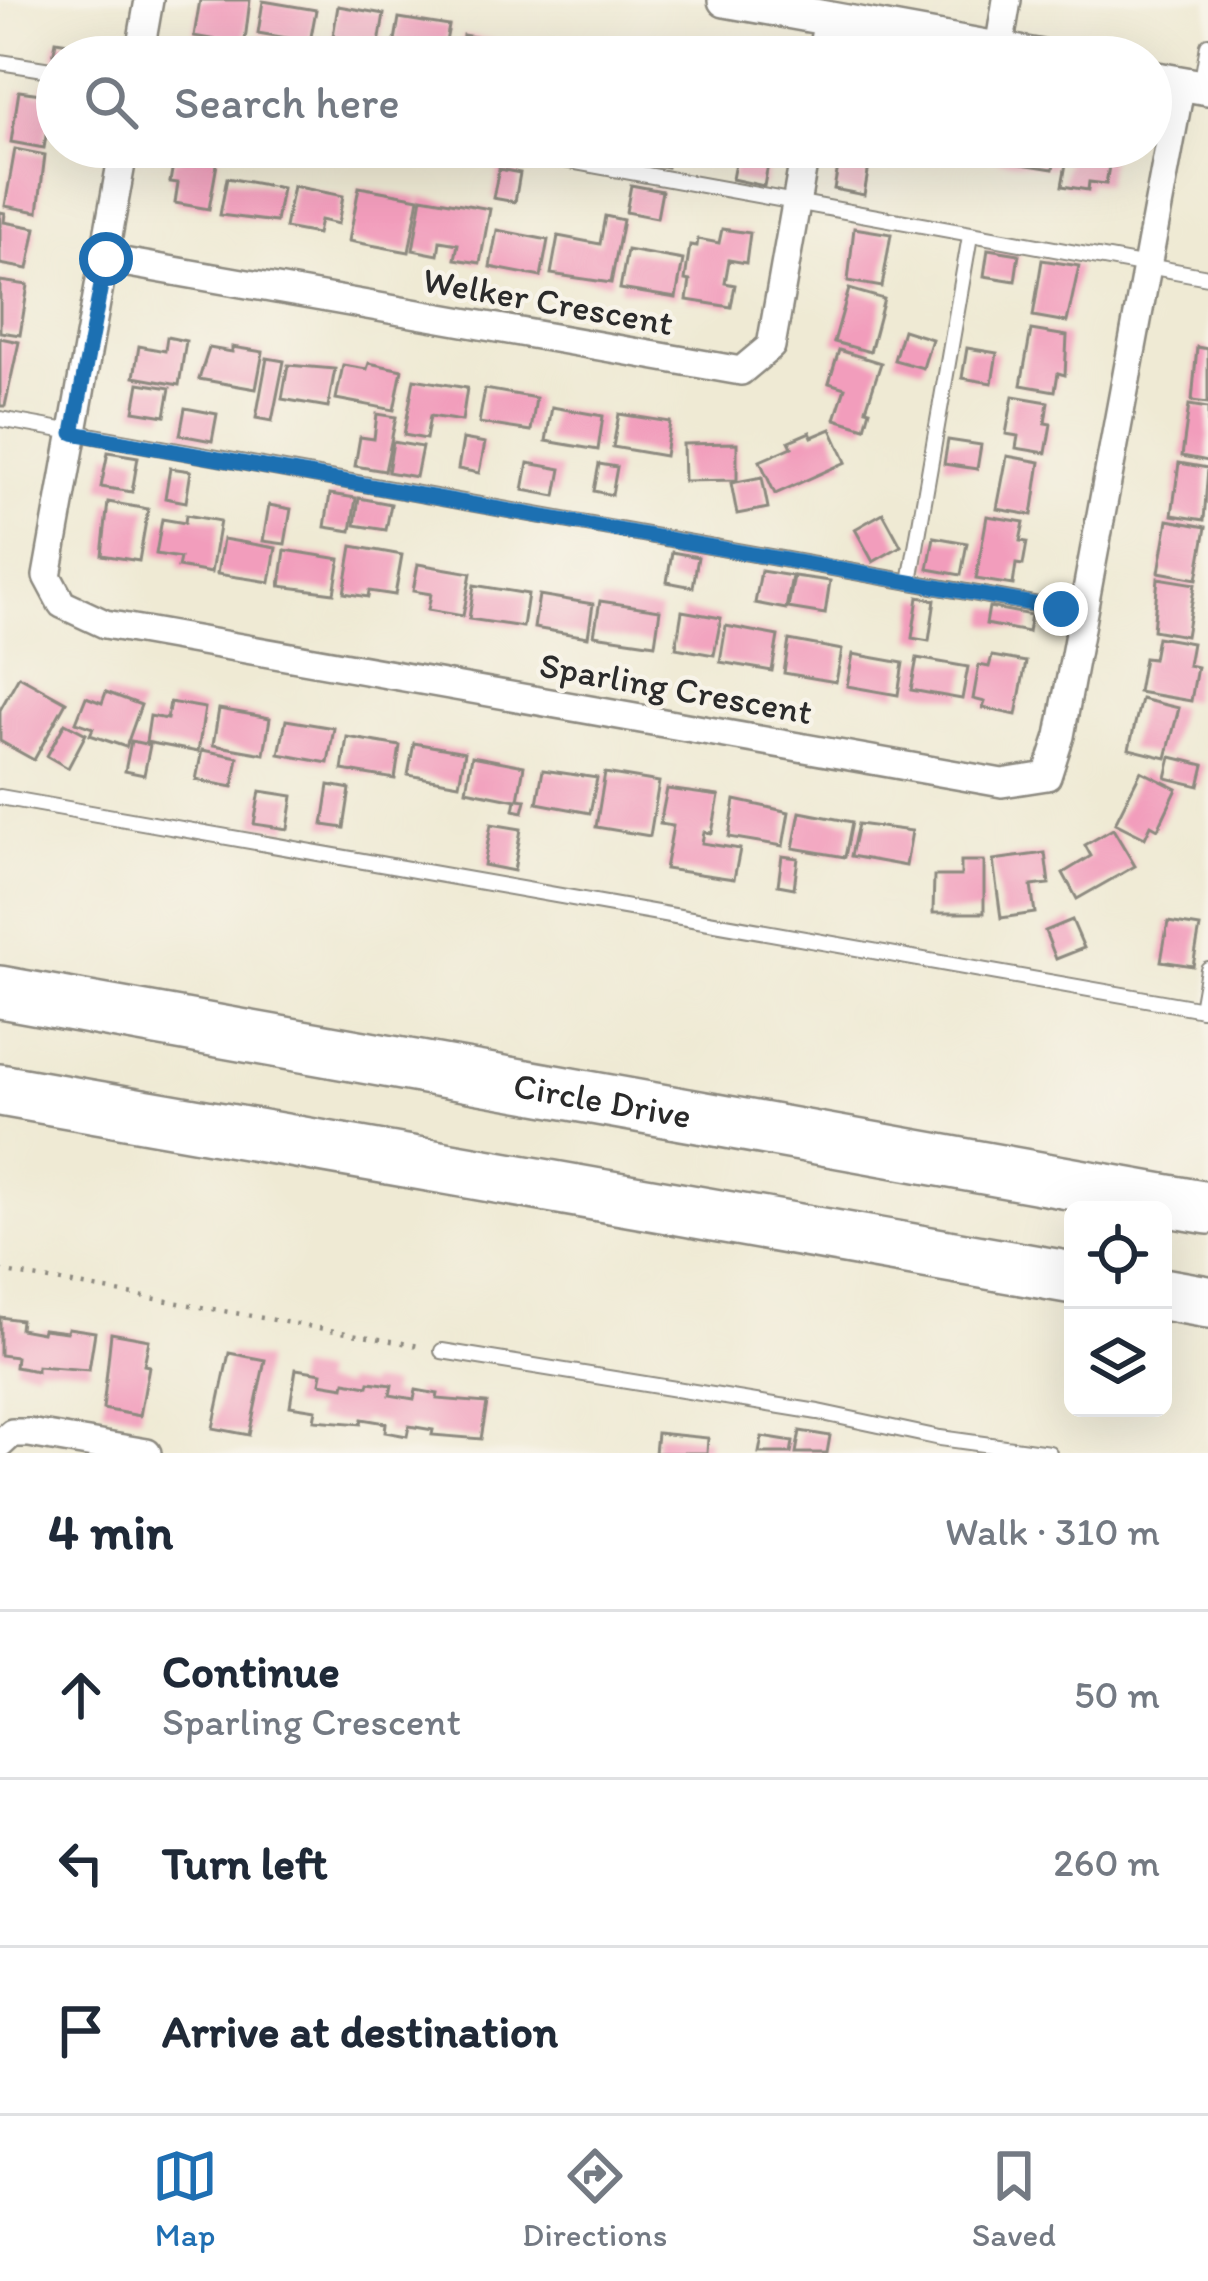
<!DOCTYPE html>
<meta charset="utf-8">
<style>
body{margin:0;font-family:Itim,sans-serif;background:#f6f6f7;color:#1f2937}
.controls{position:absolute;right:36px;bottom:36px;display:grid;overflow:hidden;border-radius:18px;box-shadow:0 12px 48px #0002}
.controls button{width:108px;height:108px;display:grid;place-items:center;padding:0;border:0;border-bottom:3px solid #e0e1e3;background:#fff;color:#1f2937;font:60px sans-serif}
.stop{position:absolute;width:36px;height:36px;margin:-27px;border:9px solid #1f6fb2;border-radius:50%;background:#fff}
.stop.end{background:#1f6fb2;border-color:#fff;box-shadow:0 3px 12px #0008}
.list{margin:0;padding:0;list-style:none}
h2{display:flex;justify-content:space-between;align-items:center;height:156px;margin:0;padding:0 48px;font-size:51px}
h2 small{font-size:39px;font-weight:400;color:#747a83}
.list li{display:grid;grid-template-columns:78px 1fr auto;gap:36px;align-items:center;box-sizing:border-box;height:168px;padding:0 48px;border-top:3px solid #e0e1e3}
.list b{display:block;font-size:45px;white-space:nowrap}
.list p{margin:0;font-size:39px;white-space:nowrap;color:#747a83}
.list em{font-size:39px;font-style:normal;color:#747a83}
.icon{flex:none;width:66px;height:66px;fill:none;stroke:currentColor;stroke-width:2;stroke-linecap:round;stroke-linejoin:round}
.map{position:relative;flex:none;width:1208px;height:1453px;overflow:hidden}
.search{position:absolute;background:#fff;box-shadow:0 12px 48px #0002;left:36px;right:36px;top:36px;height:132px;display:flex;align-items:center;gap:30px;box-sizing:border-box;padding:0 42px;border-radius:66px;color:#747a83;font-size:45px}
.sheet{height:660px;background:#fff}
nav{display:flex;justify-content:space-around;align-items:center;box-sizing:border-box;height:168px;border-top:3px solid #e0e1e3;background:#fff;font-size:33px;color:#747a83}
nav a{display:grid;justify-items:center;gap:6px}
nav .on{color:#1f6fb2}
.map>svg:first-child{display:block}
</style>
<div class="map">
<svg width="1208" height="1453" viewBox="0 0 1208 1453">
<rect width="100%" height="100%" fill="#f7f3e8"/>
<filter id="ink" filterUnits="userSpaceOnUse"><feTurbulence type="fractalNoise" baseFrequency=".00833" numOctaves="2"/><feDisplacementMap in="SourceGraphic" scale="24" xChannelSelector="R" yChannelSelector="G"/><feConvolveMatrix kernelMatrix="1 2 1 2 8 2 1 2 1" color-interpolation-filters="sRGB"/></filter>
<filter id="wash" filterUnits="userSpaceOnUse"><feTurbulence type="fractalNoise" baseFrequency=".004" numOctaves="4" result="noise"/><feDisplacementMap in="SourceGraphic" scale="48" xChannelSelector="R" yChannelSelector="G"/><feGaussianBlur stdDeviation="2.7" result="paint"/><feColorMatrix in="noise" values="0 0 0 0 0 0 0 0 0 0 0 0 0 0 0 0 0 1.4 0 .05"/><feComposite in="paint" operator="in"/></filter>
<g filter="url(#wash)">
<rect width="100%" height="100%" fill="#efead4"/>
<g id="blocks">
<g fill="#f29dbc">
<polygon points="200,0 250,0 243,57 213,57 216,40 194,36"/>
<polygon points="263,1 316,10 310,42 258,33"/>
<polygon points="338,6 384,14 377,56 331,48"/>
<polygon points="399,18 449,26 443,57 393,52"/>
<polygon points="463,35 515,44 512,57 460,57"/>
<polygon points="521,40 581,50 580,57 518,57"/>
<polygon points="56,41 87,46 85,57 53,57"/>
<polygon points="43,84 57,86 57,125 48,124 44,148 11,142 19,91 41,94"/>
<polygon points="183,147 220,147 209,209 175,203 178,183 170,182 174,159 180,160"/>
<polygon points="638,147 671,147 667,167 636,161"/>
<polygon points="853,147 893,147 889,167 851,160"/>
<polygon points="986,147 1057,147 1053,169 997,160 998,156 985,154"/>
<polygon points="1069,147 1104,147 1102,159 1110,160 1106,184 1089,182 1088,190 1062,186"/>
<polygon points="738,148 770,154 764,186 732,179"/>
<polygon points="15,149 45,155 38,212 5,206"/>
<polygon points="839,161 869,166 864,195 834,189"/>
<polygon points="499,169 520,173 515,202 493,198"/>
<polygon points="227,178 282,188 276,222 220,215"/>
<polygon points="631,185 662,191 657,218 626,212"/>
<polygon points="293,186 343,196 338,224 320,220 317,234 285,228"/>
<polygon points="359,187 419,198 409,252 349,241"/>
<polygon points="422,197 490,209 480,263 455,259 458,244 440,241 438,255 413,250"/>
<polygon points="0,212 5,213 4,222 36,228 28,269 0,264"/>
<polygon points="605,216 623,220 611,283 551,274 558,236 600,244"/>
<polygon points="854,228 891,234 882,287 848,281"/>
<polygon points="722,229 750,233 746,263 729,260 725,283 735,285 731,307 687,300 690,281 685,280 690,245 697,246 698,239 719,243"/>
<polygon points="497,230 548,240 541,277 490,267"/>
<polygon points="988,249 1019,254 1015,281 984,276"/>
<polygon points="627,250 683,260 676,298 620,289"/>
<polygon points="1042,260 1079,266 1067,322 1033,316"/>
<polygon points="0,281 28,285 20,335 0,332"/>
<polygon points="849,289 884,299 870,352 834,342"/>
<polygon points="903,330 932,339 923,368 894,360"/>
<polygon points="1031,330 1067,336 1065,375 1058,373 1055,391 1021,385"/>
<polygon points="167,337 186,341 179,385 134,377 139,346 165,351"/>
<polygon points="0,338 19,342 5,406 0,406"/>
<polygon points="232,347 263,352 256,389 199,379 209,348 232,352"/>
<polygon points="1197,347 1208,349 1208,403 1192,401"/>
<polygon points="967,348 997,353 992,383 962,378"/>
<polygon points="839,350 881,363 866,409 870,410 865,428 835,419 845,388 829,383"/>
<polygon points="267,358 284,361 272,421 256,418"/>
<polygon points="369,363 402,370 394,410 336,399 343,365 367,369"/>
<polygon points="288,365 335,369 328,407 282,399"/>
<polygon points="414,379 467,388 462,421 430,416 426,439 404,435"/>
<polygon points="139,383 170,388 165,416 134,411"/>
<polygon points="485,389 536,398 531,431 479,423"/>
<polygon points="1013,396 1048,402 1045,423 1051,424 1046,453 1016,448 1018,436 1006,434"/>
<polygon points="1189,405 1208,408 1208,461 1182,456"/>
<polygon points="552,407 603,416 598,450 546,441"/>
<polygon points="185,408 217,414 212,441 180,435"/>
<polygon points="377,414 396,417 385,471 355,466 360,437 374,439"/>
<polygon points="619,414 670,422 665,456 613,447"/>
<polygon points="831,429 846,462 775,494 760,461 792,447 789,441 810,432 812,437"/>
<polygon points="463,439 485,443 479,473 458,469"/>
<polygon points="948,440 981,445 977,469 944,464"/>
<polygon points="393,442 422,447 416,477 388,472"/>
<polygon points="737,443 737,480 684,481 683,444"/>
<polygon points="108,452 138,457 132,492 101,487"/>
<polygon points="1007,456 1040,462 1032,515 997,509"/>
<polygon points="528,463 561,469 556,496 523,490"/>
<polygon points="1179,463 1208,468 1204,520 1172,515"/>
<polygon points="599,464 617,467 612,495 594,491"/>
<polygon points="170,468 191,471 186,502 165,498"/>
<polygon points="762,477 768,508 737,514 731,483"/>
<polygon points="330,494 356,498 351,531 325,527"/>
<polygon points="359,498 391,504 386,530 355,525"/>
<polygon points="108,502 148,509 139,561 102,555"/>
<polygon points="269,505 291,509 285,544 263,541"/>
<polygon points="883,513 901,546 873,562 855,529"/>
<polygon points="186,515 220,521 211,573 178,567 180,558 156,554 162,519 185,523"/>
<polygon points="987,516 1024,522 1020,541 1027,542 1023,565 1016,564 1013,585 976,579"/>
<polygon points="1168,520 1206,527 1197,579 1159,572"/>
<polygon points="934,537 967,543 961,575 928,569"/>
<polygon points="223,539 276,548 270,582 217,574"/>
<polygon points="352,546 402,555 395,595 369,591 368,597 344,593"/>
<polygon points="285,550 340,559 334,593 280,586"/>
<polygon points="672,552 698,557 693,587 667,582"/>
<polygon points="418,564 471,573 463,616 428,610 431,594 413,591"/>
<polygon points="761,571 792,576 786,609 755,603"/>
<polygon points="794,576 830,581 825,614 788,608"/>
<polygon points="1158,578 1195,584 1186,636 1153,630"/>
<polygon points="474,585 528,594 523,627 469,619"/>
<polygon points="539,595 593,604 588,637 534,628"/>
<polygon points="918,597 935,600 929,641 912,638"/>
<polygon points="600,601 660,610 655,644 594,635"/>
<polygon points="989,607 1031,615 1028,632 986,624"/>
<polygon points="682,611 721,618 714,655 676,648"/>
<polygon points="726,626 778,636 772,671 720,662"/>
<polygon points="1157,637 1192,643 1188,665 1197,667 1191,701 1138,692 1144,658 1153,659"/>
<polygon points="789,640 842,650 836,682 784,673"/>
<polygon points="853,654 903,663 898,695 847,686"/>
<polygon points="992,656 1026,662 1016,715 983,708 985,702 973,699 979,665 989,667"/>
<polygon points="917,658 968,667 962,699 911,690"/>
<polygon points="19,676 66,702 34,760 0,741 0,710"/>
<polygon points="106,692 141,705 126,747 90,735 93,728 76,722 86,697 102,703"/>
<polygon points="1141,699 1179,708 1166,758 1129,749"/>
<polygon points="170,702 205,708 198,752 146,742 150,716 167,719"/>
<polygon points="219,709 270,718 264,754 213,745"/>
<polygon points="286,720 334,728 328,763 279,754"/>
<polygon points="65,723 86,734 68,768 47,756"/>
<polygon points="347,737 400,746 395,779 342,770"/>
<polygon points="131,741 150,745 144,775 125,771"/>
<polygon points="414,743 465,752 459,784 408,775"/>
<polygon points="202,750 238,757 233,787 196,780"/>
<polygon points="472,756 524,766 518,799 526,800 523,812 514,810 516,800 466,790"/>
<polygon points="1171,757 1204,765 1199,786 1166,778"/>
<polygon points="543,770 597,778 590,813 537,803"/>
<polygon points="1141,771 1177,789 1158,829 1151,825 1145,838 1115,823"/>
<polygon points="605,773 659,782 650,836 596,827"/>
<polygon points="329,785 350,789 344,828 323,825"/>
<polygon points="667,789 719,796 712,833 704,832 702,843 740,849 734,879 665,869 673,826 660,824"/>
<polygon points="260,791 293,796 288,829 254,824"/>
<polygon points="735,800 789,812 783,846 729,837"/>
<polygon points="800,812 852,822 845,857 793,848"/>
<polygon points="491,824 521,829 514,871 484,865"/>
<polygon points="858,824 912,831 906,866 851,856"/>
<polygon points="1113,829 1135,866 1077,899 1063,873 1091,856 1085,845"/>
<polygon points="1045,853 1049,884 1031,886 1035,913 1001,918 993,860"/>
<polygon points="782,856 798,858 794,888 778,885"/>
<polygon points="961,861 984,861 984,913 933,913 934,876 961,876"/>
<polygon points="1072,920 1084,948 1056,959 1045,931"/>
<polygon points="1168,922 1200,927 1193,966 1161,961"/>
<polygon points="0,1317 21,1320 20,1329 42,1333 43,1329 67,1332 68,1328 95,1332 89,1370 37,1366 37,1371 15,1367 16,1357 0,1355"/>
<polygon points="111,1333 149,1340 144,1365 149,1366 140,1416 103,1409"/>
<polygon points="229,1353 265,1360 249,1435 213,1428"/>
<polygon points="296,1369 322,1373 320,1383 344,1387 345,1382 368,1386 369,1382 392,1385 390,1395 414,1399 416,1390 438,1394 437,1399 487,1403 481,1439 432,1435 433,1430 409,1426 407,1436 385,1432 386,1423 362,1419 361,1424 314,1420 316,1410 290,1406"/>
<polygon points="800,1431 830,1436 827,1453 796,1453"/>
<polygon points="657,1433 708,1438 707,1453 655,1453"/>
<polygon points="762,1437 793,1442 791,1453 759,1453"/>
</g>
</g>
</g>
<g filter="url(#ink)">
<use href="#blocks" fill-opacity="0" stroke="#8d8a80" stroke-width="3"/>
<g fill="none" stroke-linecap="round" stroke-linejoin="round">
<g stroke="#8d8a80" stroke-width="18">
<g id="service">
<polyline points="0,62 57,71"/>
<polyline points="1201,87 1208,45"/>
<polyline points="493,147 1208,277"/>
<polyline points="0,419 1084,613"/>
<polyline points="910,582 970,236"/>
<polyline points="0,797 1208,1010"/>
<polyline points="1201,1009 1208,969"/>
<polyline points="442,1351 818,1412 940,1438 1049,1453"/>
</g>
</g>
<g stroke="#8d8a80" stroke-width="32">
<g id="minor">
<polyline points="999,49 1007,0"/>
<polyline points="139,57 149,0"/>
<polyline points="821,57 828,19"/>
<polyline points="124,147 47,576 62,604 105,624 1002,783 1047,776 1060,736 1181,83"/>
<polyline points="106,259 741,371 771,346 806,147"/>
<polyline points="0,1444 12,1433 29,1433 147,1453"/>
</g>
</g>
<g stroke="#8d8a80" stroke-width="38">
<g id="tertiary">
<polyline points="725,0 1042,57"/>
<polyline points="1151,78 1208,88"/>
</g>
</g>
<g stroke="#8d8a80" stroke-width="56">
<g id="motorway">
<path id="s1" d="M0 992 1208 1208"/>
<polyline points="0,1090 1073,1278"/>
<polyline points="1163,1294 1208,1302"/>
</g>
</g>
<polyline stroke="#8d8a80" stroke-width="4.5" stroke-dasharray="3 9" stroke-linecap="butt" points="0,1271 425,1347"/>
<use href="#service" stroke="#fff" stroke-width="14"/>
<use href="#minor" stroke="#fff" stroke-width="27"/>
<use href="#tertiary" stroke="#fff" stroke-width="33"/>
<use href="#motorway" stroke="#fff" stroke-width="51"/>
</g>
</g>
<g fill="none" stroke-linecap="round" stroke-linejoin="round" filter="url(#ink)">
<polyline stroke="#1f6fb2" stroke-width="15" points="106,259 73,433 1061,609"/>
</g>
<g text-anchor="middle" dominant-baseline="central" stroke-width="9" stroke-linejoin="round" paint-order="stroke">
<g font-size="36" fill="#2b2b2b" stroke="#f7f3e8">
<text transform="translate(548 301) rotate(10)">Welker Crescent</text>
<text transform="translate(676 688) rotate(10)">Sparling Crescent</text>
<text stroke="none"><textPath href="#s1" startOffset="612">Circle Drive</textPath></text>
</g>
</g>
</svg>
<div class="controls">
<button><svg class="icon" aria-label="locate" viewBox="0 0 24 24"><circle cx="12" cy="12" r="6"/><path d="M12 2v4M12 18v4M2 12h4M18 12h4"/></svg></button>
<button><svg class="icon" aria-label="layers" viewBox="0 0 24 24"><path d="M12 4l9 5-9 5-9-5zM3 14l9 5 9-5"/></svg></button>
</div>
<div class="stop" style="left:106px;top:259px"></div>
<div class="stop end" style="left:1061px;top:609px"></div>
<div class="search"><svg class="icon" aria-label="search" viewBox="0 0 24 24"><circle cx="10" cy="10" r="6"/><path d="M15 15l6 6"/></svg>Search here</div>
</div>
<section class="sheet">
<h2>4 min<small>Walk · 310 m</small></h2>
<ul class="list">
<li><svg class="icon" aria-label="ahead" viewBox="0 0 24 24"><path d="M12 20V5M6 11l6-6 6 6"/></svg><div><b>Continue</b><p>Sparling Crescent</p></div><em>50 m</em></li>
<li><svg class="icon" aria-label="left" viewBox="0 0 24 24"><path d="M17 20v-9H6M10 6l-5 5 5 5"/></svg><div><b>Turn left</b></div><em>260 m</em></li>
<li><svg class="icon" aria-label="arrive" viewBox="0 0 24 24"><path d="M6 21V4h12l-3 4 3 4H6"/></svg><div><b>Arrive at destination</b></div></li>
</ul>
</section>
<nav>
<a class="on"><svg class="icon" aria-label="map" viewBox="0 0 24 24"><path d="M3 6l6-2 6 2 6-2v14l-6 2-6-2-6 2zM9 4v14M15 6v14"/></svg>Map</a>
<a><svg class="icon" aria-label="directions" viewBox="0 0 24 24"><path d="M12 3l9 9-9 9-9-9zM9 14v-3h6M13 9l2 2-2 2"/></svg>Directions</a>
<a><svg class="icon" aria-label="saved" viewBox="0 0 24 24"><path d="M7 4h10v16l-5-4-5 4z"/></svg>Saved</a>
</nav>
